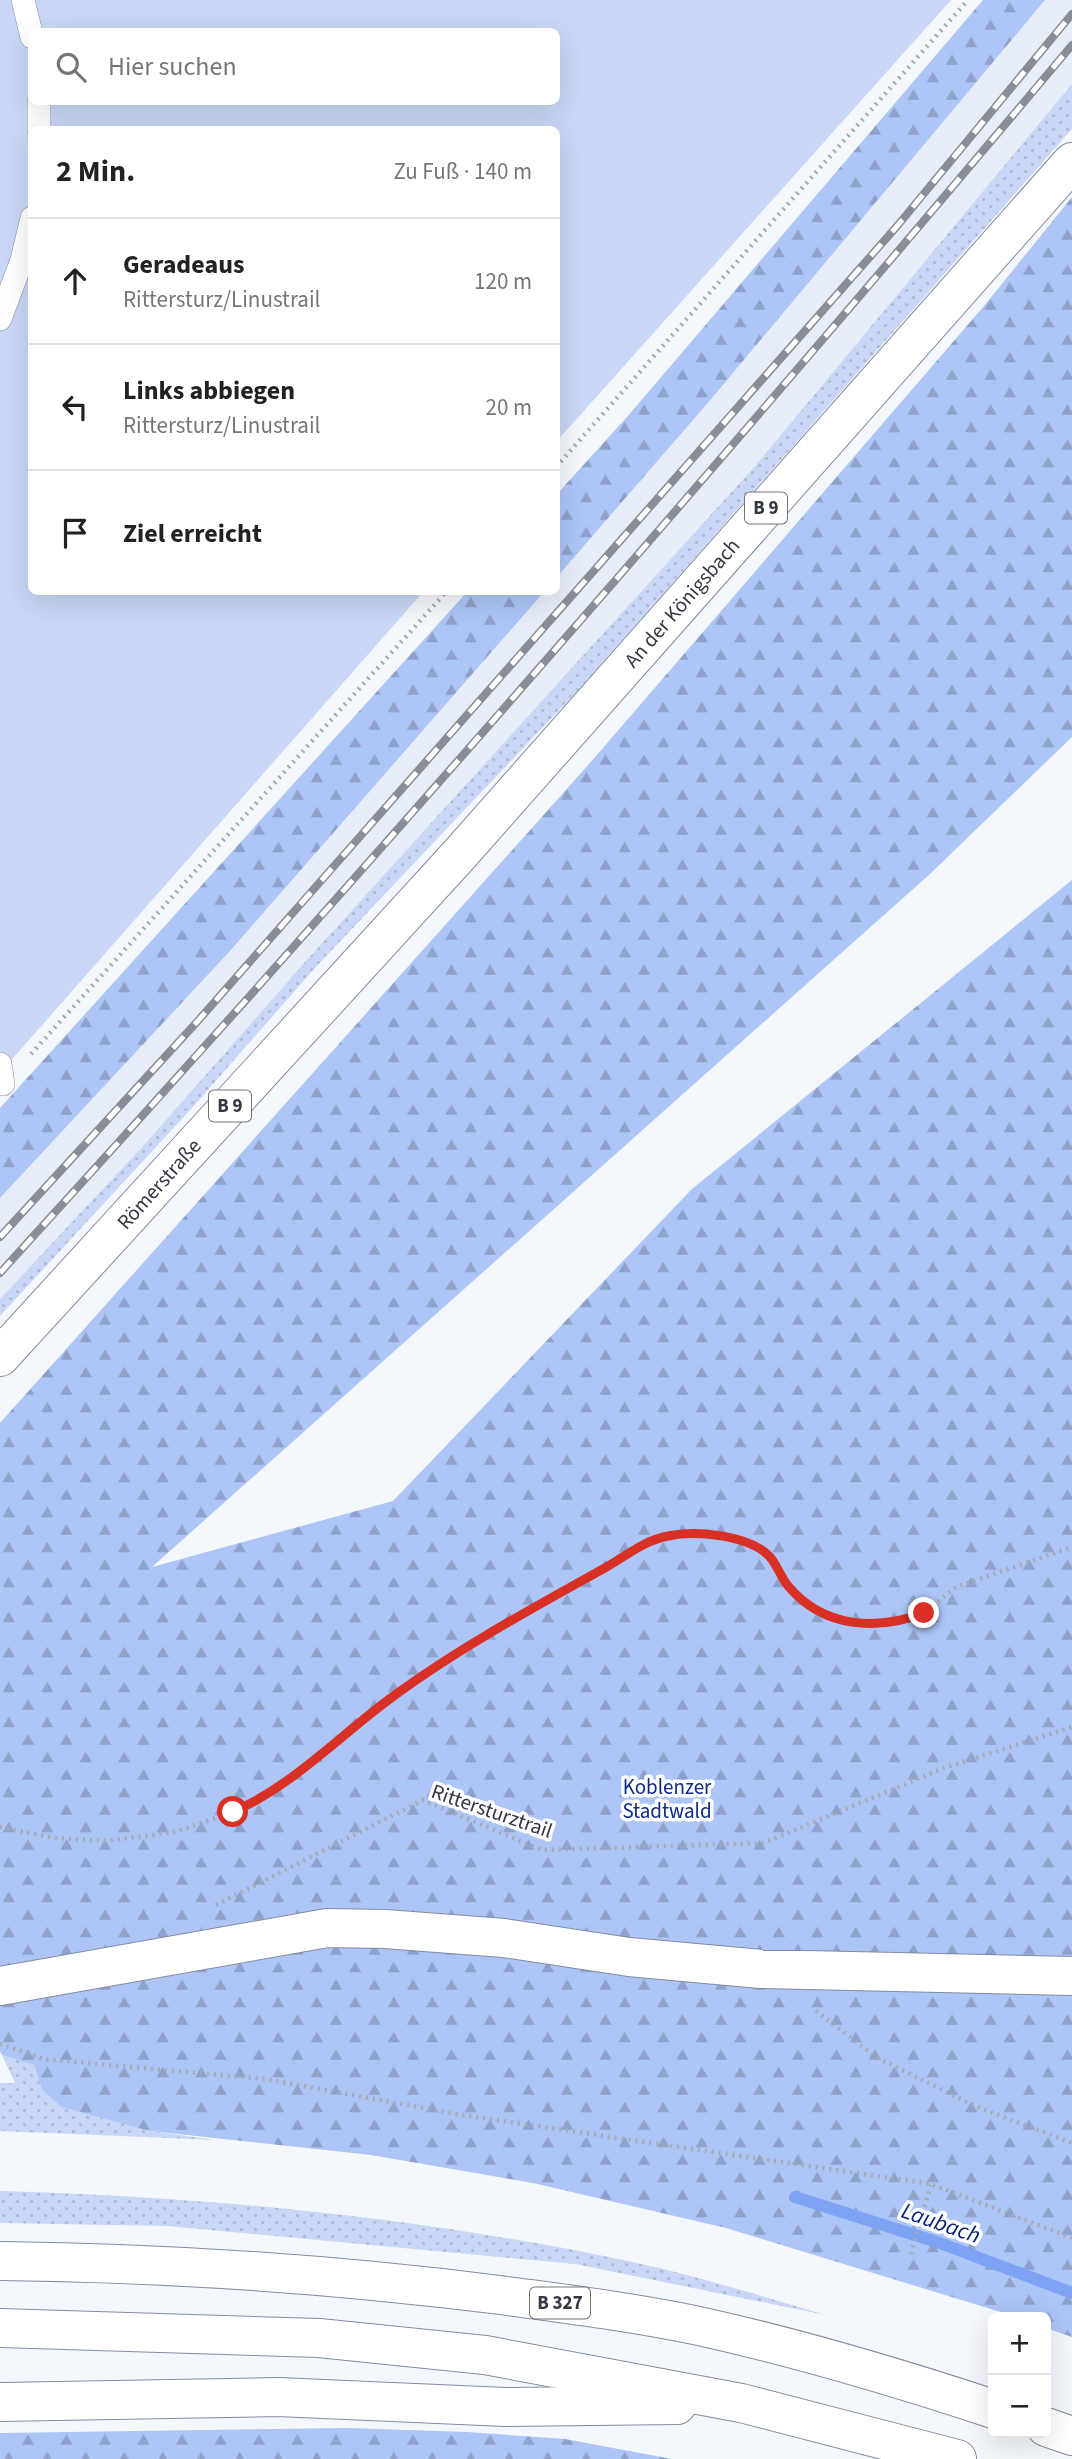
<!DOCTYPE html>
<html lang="de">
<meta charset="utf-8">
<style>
body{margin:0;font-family:"Source Sans 3",sans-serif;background:#f2f2f2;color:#222}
.controls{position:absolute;right:21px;bottom:21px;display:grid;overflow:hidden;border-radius:10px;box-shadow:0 7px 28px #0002}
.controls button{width:63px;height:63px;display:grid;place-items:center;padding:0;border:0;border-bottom:2px solid #e0e0e0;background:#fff;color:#222;font:35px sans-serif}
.stop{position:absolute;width:21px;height:21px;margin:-16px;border:5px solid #d93025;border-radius:50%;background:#fff}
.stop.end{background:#d93025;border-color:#fff;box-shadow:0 2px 7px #0008}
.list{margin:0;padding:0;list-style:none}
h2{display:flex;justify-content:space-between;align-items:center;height:91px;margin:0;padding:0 28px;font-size:30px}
h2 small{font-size:23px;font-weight:400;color:#767676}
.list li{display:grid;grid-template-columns:46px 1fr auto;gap:21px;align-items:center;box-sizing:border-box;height:126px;padding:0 28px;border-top:2px solid #e0e0e0}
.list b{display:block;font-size:26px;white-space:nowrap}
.list p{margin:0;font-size:23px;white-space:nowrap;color:#767676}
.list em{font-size:23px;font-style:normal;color:#767676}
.icon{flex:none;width:38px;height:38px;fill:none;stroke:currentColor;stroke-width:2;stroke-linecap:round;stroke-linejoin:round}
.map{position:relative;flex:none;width:1072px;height:2459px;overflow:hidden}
.search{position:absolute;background:#fff;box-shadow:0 7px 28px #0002;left:28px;top:28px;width:532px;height:77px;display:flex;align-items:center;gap:18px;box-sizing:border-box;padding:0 24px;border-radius:10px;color:#767676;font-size:26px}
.panel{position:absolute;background:#fff;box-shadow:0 7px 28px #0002;left:28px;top:126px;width:532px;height:469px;border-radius:10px}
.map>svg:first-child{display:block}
</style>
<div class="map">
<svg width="1072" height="2459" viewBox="0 0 1072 2459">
<defs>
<pattern id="grass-dots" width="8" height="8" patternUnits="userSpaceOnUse" patternTransform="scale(1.75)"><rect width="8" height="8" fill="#c8d7f5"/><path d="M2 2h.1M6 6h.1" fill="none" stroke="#acb9d3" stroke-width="1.8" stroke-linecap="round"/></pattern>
<pattern id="forest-firs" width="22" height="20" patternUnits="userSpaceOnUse" patternTransform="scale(1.75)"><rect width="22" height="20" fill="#adc5f7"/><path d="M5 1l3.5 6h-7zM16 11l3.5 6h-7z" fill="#8da1ca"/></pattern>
</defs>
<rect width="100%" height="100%" fill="#f4f7fc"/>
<polygon fill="#e7edf9" points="1045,0 1072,0 1072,84 756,465 305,962 144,1145 0,1299 0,1198 230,951 544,592 556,592 557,577"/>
<g fill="url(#grass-dots)">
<polygon points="1072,84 1072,129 579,689 314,969 192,1108 0,1316 0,1299 144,1145 305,962 756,465"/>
<polygon points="2,2055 34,2065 42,2090 150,2131 216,2140 0,2131 0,2083 15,2083"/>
<path d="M0 2191C214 2197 427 2218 637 2263 701 2277 764 2297 826 2315L575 2264 168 2226 0 2223Z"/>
</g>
<g fill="url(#forest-firs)">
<polygon points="983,0 1045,0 712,398 557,577 557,494 627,417"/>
<polygon points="1072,197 1072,737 930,874 152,1567 393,1501 692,1189 1072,880 1072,2337 1046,2328 1046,2317 1017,2317 726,2228 533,2183 371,2155 150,2131 62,2107 42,2090 34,2065 2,2055 0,2051 0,1423 590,763 984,306"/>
<polygon points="467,592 544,592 230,951 0,1198 0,1108"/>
<polygon points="347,2428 467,2432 565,2439 672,2459 0,2459 0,2433"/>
</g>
<path fill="#c8d7f5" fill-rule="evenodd" d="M0 0H951L557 441 556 130H32V592H423L0 1073ZM32 32H556V102H32Z"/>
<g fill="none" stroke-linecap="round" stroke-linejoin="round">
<polyline stroke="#7ea3f5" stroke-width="12" points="795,2197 940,2243 1072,2293"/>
<g stroke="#828ca1" stroke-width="24">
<g id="service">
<polyline points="23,0 32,37"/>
<polyline points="39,102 39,130"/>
<polyline points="0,319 22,260 32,218"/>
<polyline points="0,1064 3,1084"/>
</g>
</g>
<g stroke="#828ca1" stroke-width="40">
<polyline id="minor" points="0,1986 327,1928 385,1929 504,1938 629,1957 761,1969 1072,1976"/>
</g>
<g stroke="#828ca1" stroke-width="40">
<polyline id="primary" points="0,1357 459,855 1072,162"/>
</g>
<g stroke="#828ca1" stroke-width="40">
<g id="trunk">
<path d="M0 2261C168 2263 334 2274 500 2295 566 2304 633 2312 699 2326 798 2348 896 2377 993 2409"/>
<polyline points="0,2328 319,2338 485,2355 741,2403 957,2459"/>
<polyline points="0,2402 278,2397 506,2407 677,2405"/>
<polyline points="1046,2427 1072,2436"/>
</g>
</g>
<g stroke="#a6aab1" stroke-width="4.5" stroke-dasharray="2 5" stroke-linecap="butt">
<polyline points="556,467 968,0"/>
<polyline points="31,1054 446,592"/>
<polyline points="0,1827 55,1838 105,1841 175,1832 233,1812 286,1783 369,1714 472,1642 606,1568 631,1550 669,1536 695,1533 739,1541 770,1556 790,1589 816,1609 834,1619 875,1625 902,1622 924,1613 956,1587 1072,1547"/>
<polyline points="216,1905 423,1800 542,1850 764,1843 944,1768 1072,1727"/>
<polyline points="816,2011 876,2057 975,2106 1072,2143"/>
<polyline points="0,2044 44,2059 265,2079 462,2115 931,2184 1072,2238"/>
<polyline points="911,2254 931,2184"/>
</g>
<use href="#service" stroke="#fff" stroke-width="23"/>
<use href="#minor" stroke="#fff" stroke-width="38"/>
<use href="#primary" stroke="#fff" stroke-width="38"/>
<use href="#trunk" stroke="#fff" stroke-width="38"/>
<g stroke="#898d95" stroke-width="8">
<g id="rail">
<polyline points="0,1237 196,1023 898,225 1072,14"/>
<path d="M0 1273C366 871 723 461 1072 45"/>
</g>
</g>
<use href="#rail" stroke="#fff" stroke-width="5" stroke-dasharray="16" stroke-linecap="butt"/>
</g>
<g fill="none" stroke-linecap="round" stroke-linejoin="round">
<path stroke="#d93025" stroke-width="9" d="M233 1812C294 1785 341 1734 395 1695 461 1647 531 1609 603 1569 625 1557 642 1541 668 1536 695 1530 749 1535 769 1556 777 1564 781 1578 789 1587 824 1628 877 1631 924 1613"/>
</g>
<g text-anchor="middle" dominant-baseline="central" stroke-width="7" stroke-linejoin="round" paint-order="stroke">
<g fill="#fff" stroke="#70737a" stroke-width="2">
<rect x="745" y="492.5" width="42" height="31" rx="5"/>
<rect x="209" y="1090.5" width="42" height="31" rx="5"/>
<rect x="530" y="2287.5" width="60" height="31" rx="5"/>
</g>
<g font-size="19" font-weight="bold" fill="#333741">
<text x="766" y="508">B 9</text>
<text x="230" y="1106">B 9</text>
<text x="560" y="2303">B 327</text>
</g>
<g font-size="21" fill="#333741" stroke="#fff">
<text transform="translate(682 603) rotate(-49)">An der Königsbach</text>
<text transform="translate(159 1184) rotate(-48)">Römerstraße</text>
<text transform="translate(492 1811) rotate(19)">Rittersturztrail</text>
</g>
<g font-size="21" fill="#0e2c87" stroke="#fff">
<text x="667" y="1787">Koblenzer<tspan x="667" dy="24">Stadtwald</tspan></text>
</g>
<g font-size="23" font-style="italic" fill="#051e79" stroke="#fff">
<text transform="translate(941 2223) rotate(19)">Laubach</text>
</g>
</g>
</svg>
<div class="controls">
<button>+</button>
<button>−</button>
</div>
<div class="stop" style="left:233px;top:1812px"></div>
<div class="stop end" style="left:924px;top:1613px"></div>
<div class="search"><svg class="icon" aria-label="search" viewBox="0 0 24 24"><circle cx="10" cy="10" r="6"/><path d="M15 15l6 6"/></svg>Hier suchen</div>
<section class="panel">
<h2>2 Min.<small>Zu Fuß · 140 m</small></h2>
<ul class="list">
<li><svg class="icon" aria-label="ahead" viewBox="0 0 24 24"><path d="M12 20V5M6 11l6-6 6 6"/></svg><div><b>Geradeaus</b><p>Rittersturz/Linustrail</p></div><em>120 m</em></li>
<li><svg class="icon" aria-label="left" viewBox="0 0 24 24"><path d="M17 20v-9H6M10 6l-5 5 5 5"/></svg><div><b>Links abbiegen</b><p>Rittersturz/Linustrail</p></div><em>20 m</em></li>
<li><svg class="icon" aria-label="arrive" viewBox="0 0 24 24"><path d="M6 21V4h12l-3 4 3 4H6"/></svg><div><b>Ziel erreicht</b></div></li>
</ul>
</section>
</div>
